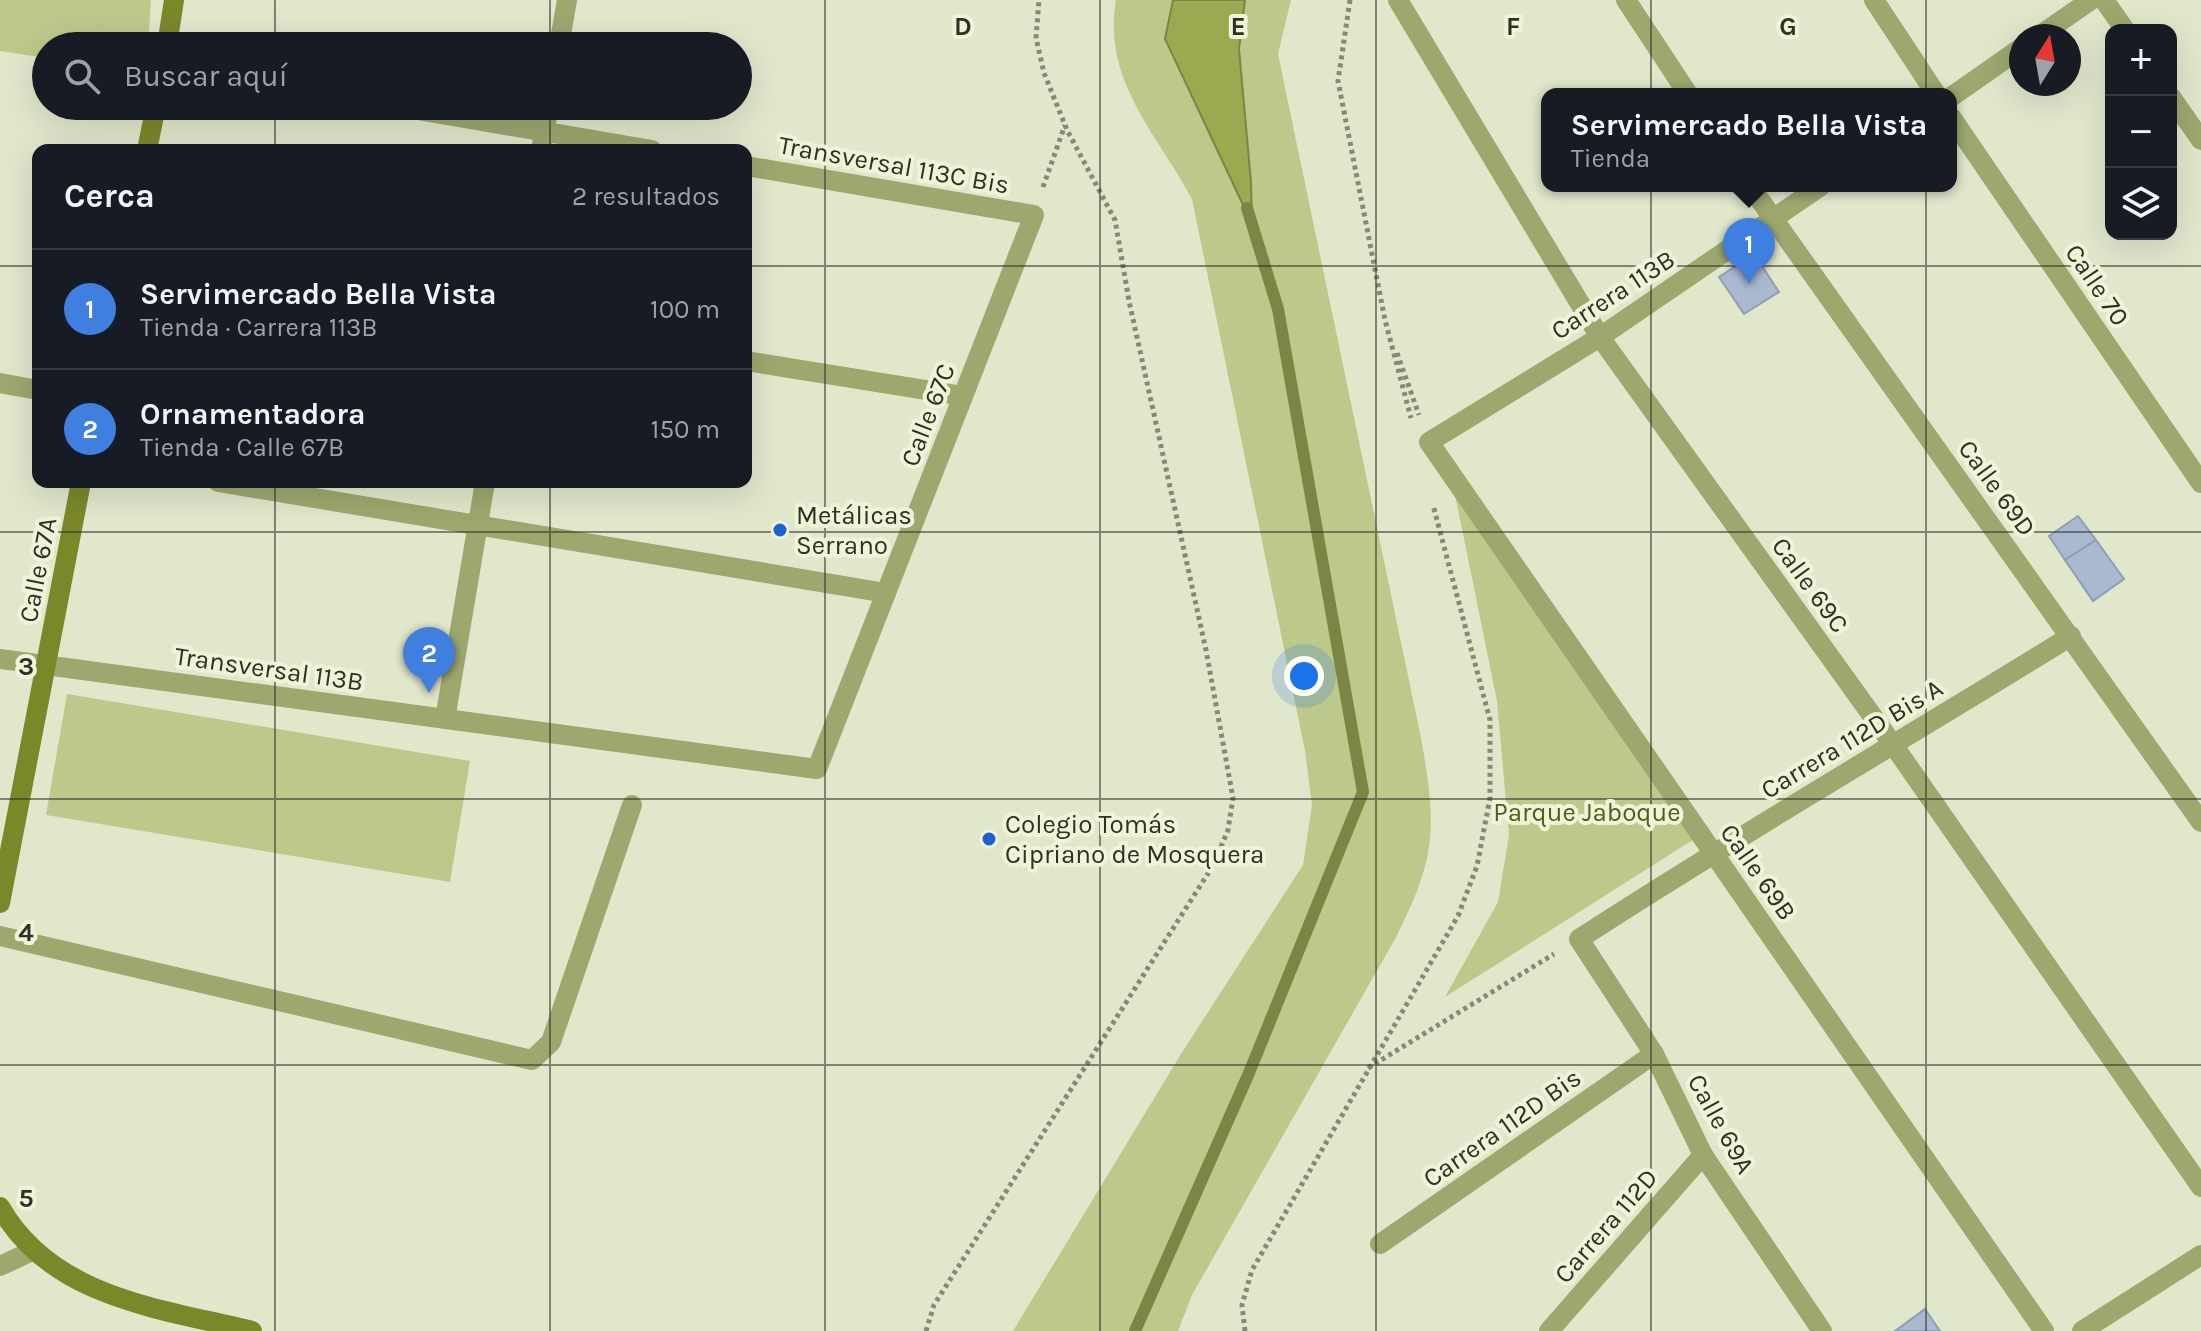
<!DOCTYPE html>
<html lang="es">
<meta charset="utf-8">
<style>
body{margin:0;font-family:Karla,sans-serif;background:#20242c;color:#f1f3f6}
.controls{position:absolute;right:24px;top:24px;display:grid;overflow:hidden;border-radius:16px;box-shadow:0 8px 32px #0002}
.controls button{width:72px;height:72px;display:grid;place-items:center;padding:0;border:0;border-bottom:2px solid #363941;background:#171b24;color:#f1f3f6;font:40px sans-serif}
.compass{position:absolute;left:2009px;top:24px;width:72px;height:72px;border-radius:50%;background:#171b24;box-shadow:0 8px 32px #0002;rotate:11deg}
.you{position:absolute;left:1304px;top:676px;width:28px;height:28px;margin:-20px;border:6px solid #fff;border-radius:50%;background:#1a73e8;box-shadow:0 0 0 12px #1a73e833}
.badge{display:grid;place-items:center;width:52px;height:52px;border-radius:50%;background:#1e62ce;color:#fff;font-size:26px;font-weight:700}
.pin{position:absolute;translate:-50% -66px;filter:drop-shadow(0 2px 4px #0008)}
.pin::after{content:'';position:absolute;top:42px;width:28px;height:24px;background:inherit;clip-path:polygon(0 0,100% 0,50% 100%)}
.popup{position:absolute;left:1541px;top:88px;width:416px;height:104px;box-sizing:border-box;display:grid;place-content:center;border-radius:16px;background:#171b24;filter:drop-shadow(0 2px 6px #0005);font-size:26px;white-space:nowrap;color:#9ea1a6}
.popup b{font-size:30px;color:#f1f3f6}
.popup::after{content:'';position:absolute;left:50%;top:100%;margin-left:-16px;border:16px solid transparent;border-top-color:#171b24}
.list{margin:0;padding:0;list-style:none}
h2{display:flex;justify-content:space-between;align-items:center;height:104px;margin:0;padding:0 32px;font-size:34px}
h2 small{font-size:26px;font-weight:400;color:#9ea1a6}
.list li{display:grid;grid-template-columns:52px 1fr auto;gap:24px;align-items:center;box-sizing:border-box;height:120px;padding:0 32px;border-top:2px solid #363941}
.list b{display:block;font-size:30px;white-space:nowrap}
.list p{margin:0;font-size:26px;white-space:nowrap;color:#9ea1a6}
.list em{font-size:26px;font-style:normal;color:#9ea1a6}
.icon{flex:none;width:44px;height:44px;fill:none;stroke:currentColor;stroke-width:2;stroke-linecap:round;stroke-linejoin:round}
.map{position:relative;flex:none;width:2201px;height:1331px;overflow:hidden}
.search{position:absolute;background:#171b24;box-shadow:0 8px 32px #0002;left:32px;top:32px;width:720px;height:88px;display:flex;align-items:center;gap:20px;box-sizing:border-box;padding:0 28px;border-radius:44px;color:#9ea1a6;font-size:30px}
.panel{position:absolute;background:#171b24;box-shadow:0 8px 32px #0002;left:32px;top:144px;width:720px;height:344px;border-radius:16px}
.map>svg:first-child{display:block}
</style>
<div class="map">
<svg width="2201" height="1331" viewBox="0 0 2201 1331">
<rect width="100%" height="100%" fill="#e1e7cb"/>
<g fill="#bdc98b">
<polygon points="0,0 151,0 148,46 46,46 46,58 0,51"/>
<path d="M1116 0H1291L1278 54 1421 738C1437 827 1437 857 1395 939L1192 1295 1178 1331H1013L1181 1054 1303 865 1312 805 1305 751 1192 199C1157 133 1102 81 1116 0Z"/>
<polygon points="1452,480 1699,836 1445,997 1498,902 1509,835 1497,701"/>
<polygon points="67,694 470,761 450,882 46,815"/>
</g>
<polygon fill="#9ba951" stroke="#7b8544" stroke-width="2" points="1173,0 1245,0 1239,49 1251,182 1252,224 1165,39"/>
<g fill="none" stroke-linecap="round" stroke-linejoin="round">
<polyline stroke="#7b8544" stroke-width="12" points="1135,1331 1249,1073 1363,792 1278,309 1247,208"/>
</g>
<g fill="#aab9d0" stroke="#909eb5" stroke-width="2">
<polygon points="1754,254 1779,292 1744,314 1719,277"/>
<polygon points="2078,516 2096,540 2065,560 2049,536"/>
<polygon points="2096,540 2124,579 2093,601 2065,560"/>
<polygon points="1925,1309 1940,1331 1895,1331"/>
</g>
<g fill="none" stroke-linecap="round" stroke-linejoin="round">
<g stroke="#858976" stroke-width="5" stroke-dasharray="4 4" stroke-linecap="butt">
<polyline points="1350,0 1338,81 1385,320 1411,418"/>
<polyline points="1043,187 1065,125"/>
<polyline points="1397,353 1419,415"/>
<polyline points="1368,1068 1554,954"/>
<polyline points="926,1331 934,1305 1214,864 1228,830 1233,798 1206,650 1129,301 1115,220 1067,130 1044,73 1036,38 1039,0"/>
<polyline points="1245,1331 1242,1305 1252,1270 1458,916 1477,866 1490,798 1490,720 1433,505"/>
</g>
<polyline stroke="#9da76e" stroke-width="20" points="0,936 532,1060 551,1042 632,805"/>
<g stroke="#9da76e" stroke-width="20">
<polyline points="1398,0 1600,337 1894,746 2201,1187"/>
<polyline points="1626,0 1688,94"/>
<polyline points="1874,0 1936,94"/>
<polyline points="2104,0 2125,30"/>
<polyline points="2039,36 2091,0"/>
<polyline points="559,46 567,0"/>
<polyline points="1951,97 2021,48"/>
<polyline points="2171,97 2201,140"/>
<polyline points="394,106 652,150"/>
<polyline points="1951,117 2201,483"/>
<polyline points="541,150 549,106"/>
<polyline points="1750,186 2201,822"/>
<polyline points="1821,186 1600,337 1429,442 2044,1331"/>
<polyline points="746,361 963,396"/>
<polyline points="0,383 38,390"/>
<polyline points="218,482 886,593"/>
<polyline points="0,659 817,769 1034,215 746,166"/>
<polyline points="445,719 485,482"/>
<polyline points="1380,1244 1654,1054"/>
<polyline points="0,1266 32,1251"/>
<polyline points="1549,1331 1703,1155"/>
<path d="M1822 1331 1703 1155 1654 1054 1579 939C1740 834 1907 738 2071 636"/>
<polyline points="2082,1331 2201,1255"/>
</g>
<g stroke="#7b882a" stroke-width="20">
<polyline points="167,46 174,0"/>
<polyline points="147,150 156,106"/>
<polyline points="0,903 81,482"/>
<path d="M0 1207C52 1298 159 1308 252 1331"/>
</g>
</g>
<path fill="none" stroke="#2f3126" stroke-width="2" stroke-opacity="0.55" d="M275 0V46M550 0V46M825 0V1331M1100 0V1331M1376 0V1331M1651 0V1331M1926 0V1331M275 106V150M550 106V150M0 266H38M746 266H2201M275 482V1331M550 482V1331M0 532H2201M0 799H2201M0 1065H2201"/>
<g fill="#1e62ce" stroke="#eef4d8" stroke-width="3">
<circle cx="780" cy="530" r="8"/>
<circle cx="989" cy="839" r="8"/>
</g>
<g text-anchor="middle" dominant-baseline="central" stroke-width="8" stroke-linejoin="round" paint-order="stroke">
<g font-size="26" fill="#2f3126" stroke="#eef4d8">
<text transform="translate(894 165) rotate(10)">Transversal 113C Bis</text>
<text transform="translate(2097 285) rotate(56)">Calle 70</text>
<text transform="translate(1613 295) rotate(-33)">Carrera 113B</text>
<text transform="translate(928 415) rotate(-69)">Calle 67C</text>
<text transform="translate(1997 488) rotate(54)">Calle 69D</text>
<text transform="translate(38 570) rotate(-79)">Calle 67A</text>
<text transform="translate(1810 585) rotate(54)">Calle 69C</text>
<text transform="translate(269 669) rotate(8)">Transversal 113B</text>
<text transform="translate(1852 739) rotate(-31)">Carrera 112D Bis A</text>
<text transform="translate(1758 872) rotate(55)">Calle 69B</text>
<text transform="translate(1721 1124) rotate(61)">Calle 69A</text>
<text transform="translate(1502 1128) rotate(-35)">Carrera 112D Bis</text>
<text transform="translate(1606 1226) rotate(-49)">Carrera 112D</text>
</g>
<g font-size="26" fill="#2f3126" stroke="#eef4d8" text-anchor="start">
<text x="796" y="515">Metálicas<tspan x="796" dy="30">Serrano</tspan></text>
<text x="1005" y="824">Colegio Tomás<tspan x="1005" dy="30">Cipriano de Mosquera</tspan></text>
</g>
<g font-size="26" fill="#535c1c" stroke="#eef4d8">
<text x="1587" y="812">Parque Jaboque</text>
</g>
</g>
<g font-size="26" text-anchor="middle" font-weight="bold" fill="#2f3126" stroke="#eef4d8" stroke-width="8" stroke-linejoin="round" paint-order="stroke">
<text x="963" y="35">D</text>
<text x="1238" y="35">E</text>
<text x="1513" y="35">F</text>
<text x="1788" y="35">G</text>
<text x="26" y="675">3</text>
<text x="26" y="941">4</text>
<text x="26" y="1207">5</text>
</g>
</svg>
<div class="controls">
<button>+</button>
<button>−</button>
<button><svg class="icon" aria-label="layers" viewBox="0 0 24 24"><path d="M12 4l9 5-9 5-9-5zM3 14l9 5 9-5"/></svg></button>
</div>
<svg class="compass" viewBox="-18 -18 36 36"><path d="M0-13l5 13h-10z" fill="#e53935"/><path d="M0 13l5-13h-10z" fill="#9ea1a6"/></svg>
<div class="you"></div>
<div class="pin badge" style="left:1749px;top:284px;background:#3f7fe0">1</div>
<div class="popup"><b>Servimercado Bella Vista</b>Tienda</div>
<div class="pin badge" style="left:429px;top:693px;background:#3f7fe0">2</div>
<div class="search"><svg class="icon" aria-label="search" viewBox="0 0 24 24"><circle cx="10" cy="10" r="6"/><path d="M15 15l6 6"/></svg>Buscar aquí</div>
<section class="panel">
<h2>Cerca<small>2 resultados</small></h2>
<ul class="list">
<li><span class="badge" style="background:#3f7fe0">1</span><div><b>Servimercado Bella Vista</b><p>Tienda · Carrera 113B</p></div><em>100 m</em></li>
<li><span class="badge" style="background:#3f7fe0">2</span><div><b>Ornamentadora</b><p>Tienda · Calle 67B</p></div><em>150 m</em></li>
</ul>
</section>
</div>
